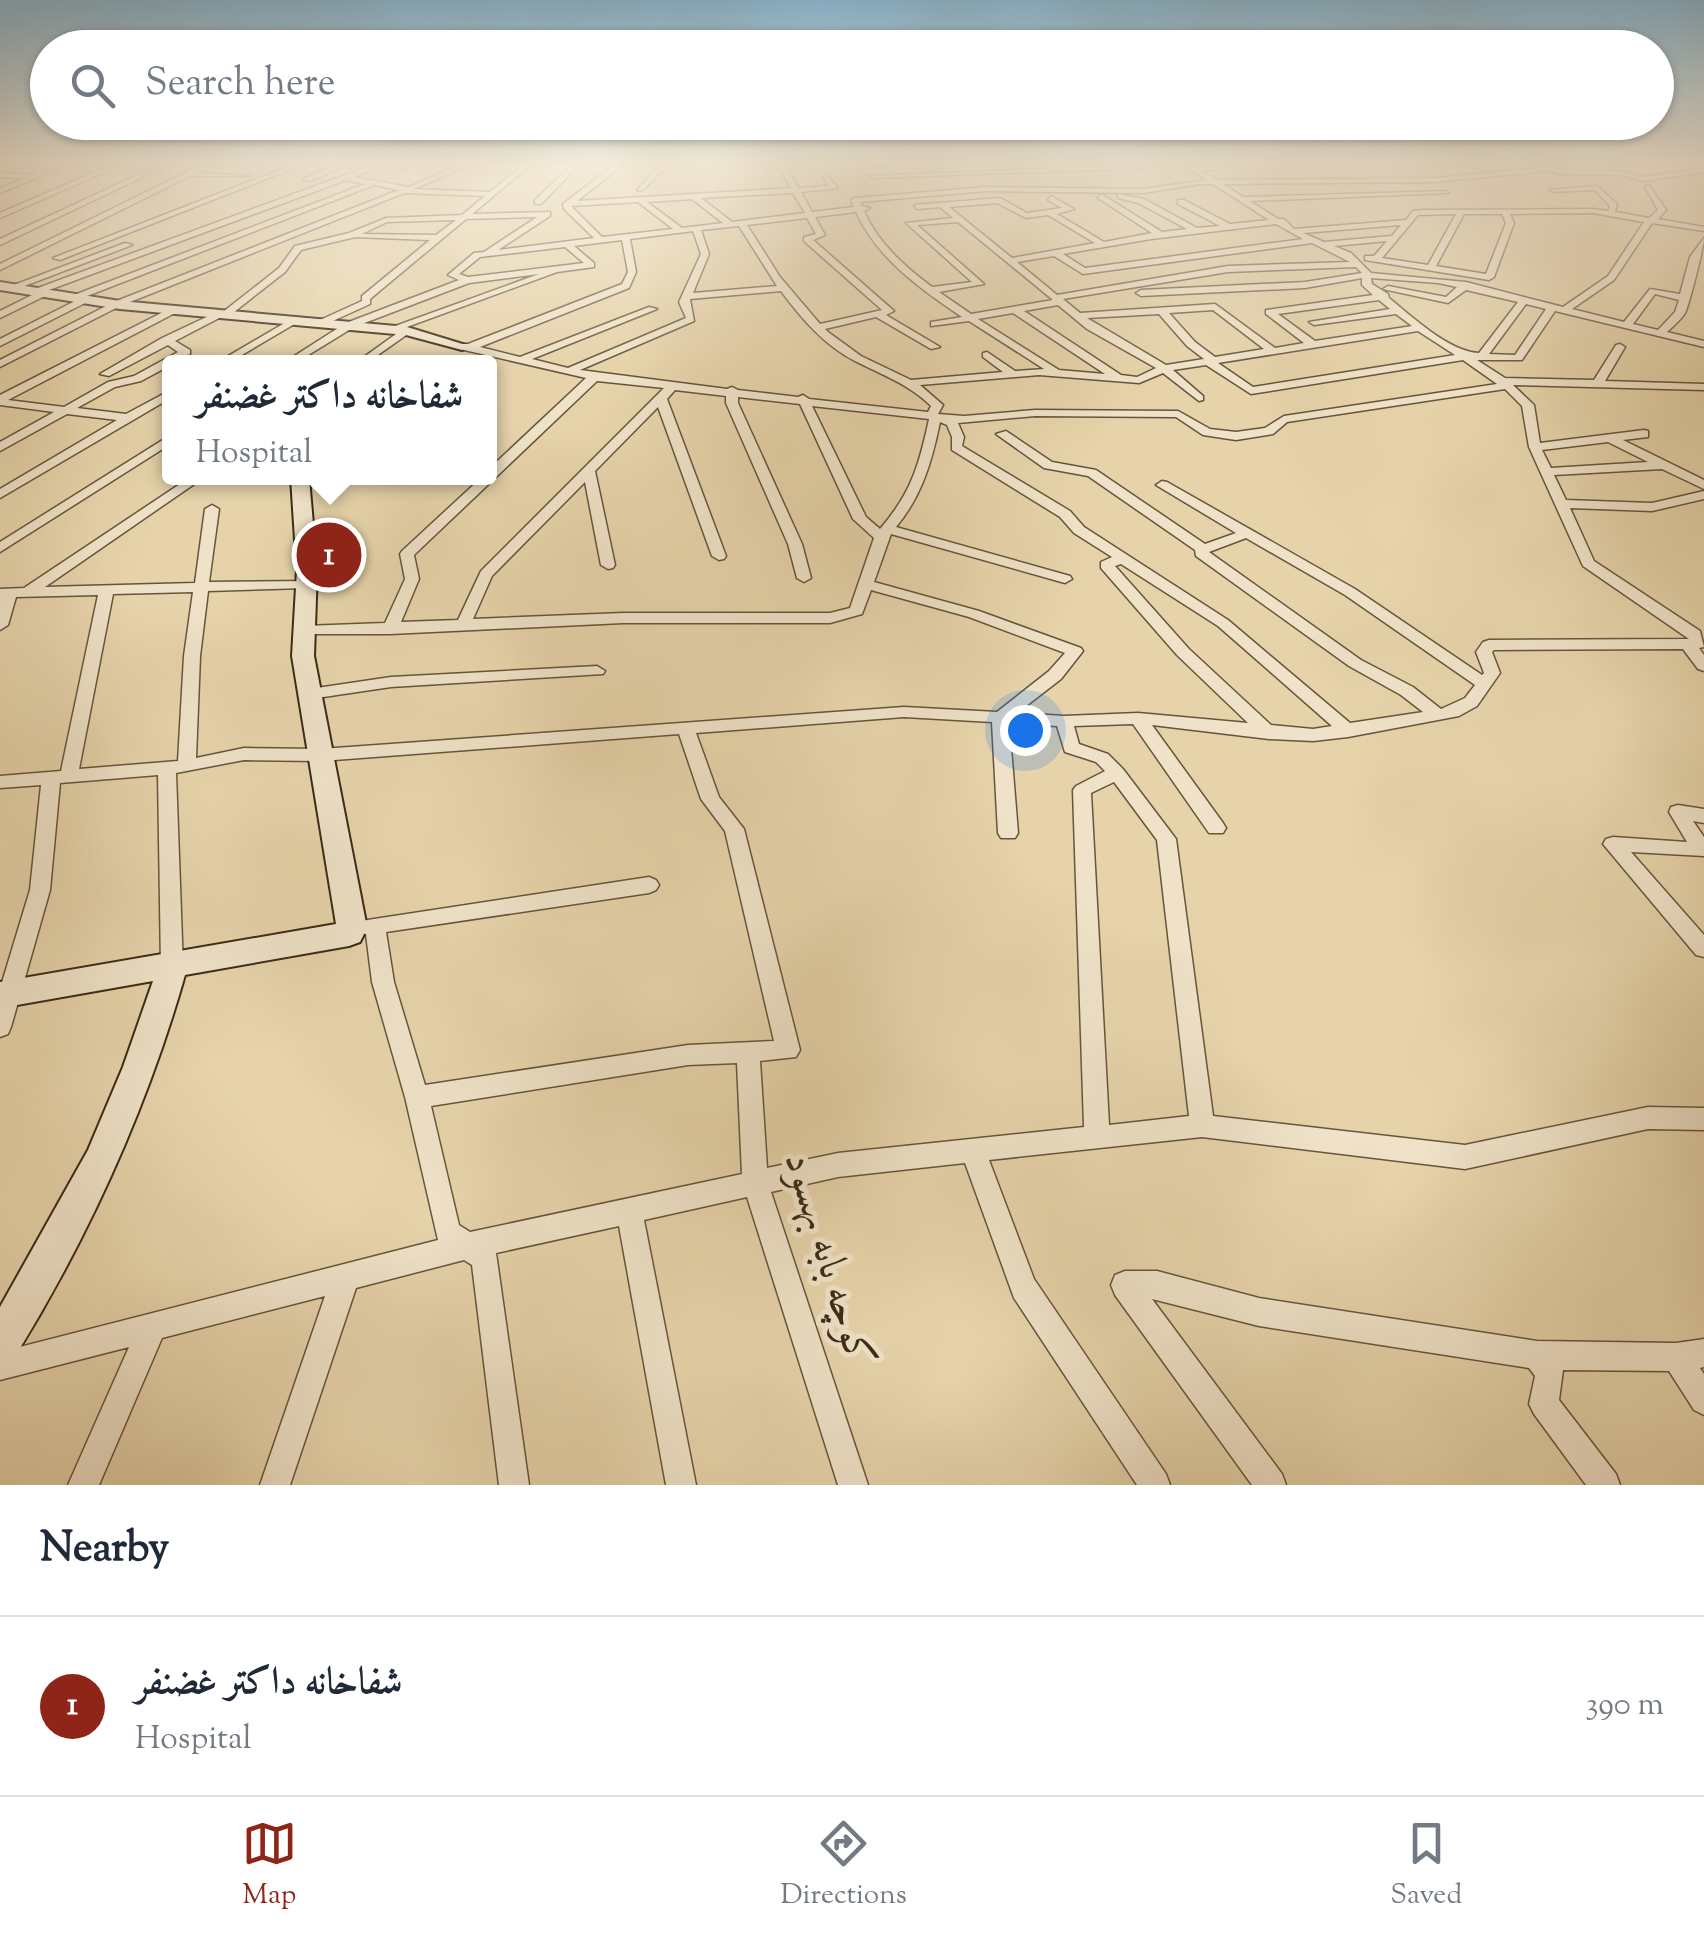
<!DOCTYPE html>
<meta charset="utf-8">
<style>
body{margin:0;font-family:"Sorts Mill Goudy",Amiri,serif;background:#f2f2f3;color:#1f2937}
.you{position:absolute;left:1025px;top:730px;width:35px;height:35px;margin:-25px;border:8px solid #fff;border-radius:50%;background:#1a73e8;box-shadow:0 0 0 15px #1a73e833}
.badge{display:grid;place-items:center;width:65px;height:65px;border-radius:50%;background:#8f2418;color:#fff;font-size:32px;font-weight:700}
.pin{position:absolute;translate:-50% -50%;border:5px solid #fff;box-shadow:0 2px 10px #0006}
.popup{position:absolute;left:162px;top:355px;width:335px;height:130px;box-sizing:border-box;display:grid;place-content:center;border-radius:10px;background:#fff;filter:drop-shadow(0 2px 8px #0005);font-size:32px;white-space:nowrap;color:#747a83}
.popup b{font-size:38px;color:#1f2937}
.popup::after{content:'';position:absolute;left:50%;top:100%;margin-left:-20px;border:20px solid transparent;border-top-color:#fff}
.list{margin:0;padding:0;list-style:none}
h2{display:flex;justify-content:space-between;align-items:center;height:130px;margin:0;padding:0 40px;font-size:42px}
h2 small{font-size:32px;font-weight:400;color:#747a83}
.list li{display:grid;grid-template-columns:65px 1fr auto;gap:30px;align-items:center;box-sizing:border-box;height:180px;padding:0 40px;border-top:2px solid #e0e1e3}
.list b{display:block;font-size:38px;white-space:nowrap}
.list p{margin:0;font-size:32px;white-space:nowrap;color:#747a83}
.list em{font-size:32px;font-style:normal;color:#747a83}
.icon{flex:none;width:55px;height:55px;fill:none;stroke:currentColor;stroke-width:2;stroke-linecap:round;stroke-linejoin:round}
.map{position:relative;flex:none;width:1704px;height:1485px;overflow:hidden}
.search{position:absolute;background:#fff;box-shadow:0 2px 8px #0004;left:30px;right:30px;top:30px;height:110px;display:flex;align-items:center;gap:25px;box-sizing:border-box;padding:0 35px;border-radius:55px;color:#747a83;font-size:38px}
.sheet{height:310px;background:#fff}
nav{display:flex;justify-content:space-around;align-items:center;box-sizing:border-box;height:140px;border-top:2px solid #e0e1e3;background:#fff;font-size:28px;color:#747a83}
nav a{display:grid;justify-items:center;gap:5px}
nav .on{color:#8f2418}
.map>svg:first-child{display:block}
</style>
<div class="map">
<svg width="1704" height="1485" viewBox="0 0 1704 1485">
<rect width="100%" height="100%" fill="#e6d3aa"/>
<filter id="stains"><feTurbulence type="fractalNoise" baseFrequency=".002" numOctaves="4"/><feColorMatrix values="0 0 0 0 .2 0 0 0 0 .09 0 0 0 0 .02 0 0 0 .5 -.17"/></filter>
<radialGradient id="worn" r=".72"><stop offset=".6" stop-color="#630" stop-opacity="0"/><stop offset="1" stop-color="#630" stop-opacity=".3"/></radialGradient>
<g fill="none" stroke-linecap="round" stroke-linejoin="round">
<g stroke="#66553b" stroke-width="3">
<g id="street">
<polygon points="62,163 72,163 0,193 0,188 26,178 0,177 0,173 34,175"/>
<polygon points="116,163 126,163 0,218 0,213"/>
<polygon points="163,163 172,163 0,245 0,239"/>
<polygon points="205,163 214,163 197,173 251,176 190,176 0,270 0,264"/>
<polygon points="297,163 307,163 60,260 53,258"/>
<polygon points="342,163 352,163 310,181 303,179"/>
<path d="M378 163H389L354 177 409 187 464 163H474L414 189 490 192 525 163H533L472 214 550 212V216L498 250 594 238 564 209 563 204 617 163H625L577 201 791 188 779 167 690 163H813L892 167H786L798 188 829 186 823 177 827 175 838 188 801 192 812 212 854 207 851 200 855 198 986 187 1143 189 1206 180 1182 163 1224 165 1221 169 1201 170 1216 180 1434 178 1540 168 1534 163 1561 170 1621 171 1644 177 1704 168V172L1644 181 1621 175 1560 174 1549 171 1434 182 1223 184 1243 197 1445 191 1449 193 1250 201 1278 219H1284L1294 229 1406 220 1413 211 1424 210 1593 209 1608 211 1610 206 1595 190 1554 192 1550 190 1597 186 1617 204 1615 212 1649 218 1658 210 1645 187 1649 185 1666 210 1658 219 1704 227V231L1652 223 1614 280 1572 309 1624 322 1650 289 1680 294 1690 257 1704 238C1704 246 1689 306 1685 313 1681 320 1672 327 1667 332L1704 341V347L1555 311 1522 360H1477L1505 378 1594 380 1616 345 1620 344 1625 347 1605 381 1704 384V390L1513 385 1534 405 1540 443 1644 430 1648 431V437L1623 440 1704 480V489L1662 469 1554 475 1566 500 1652 503 1704 491V499L1652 511 1570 508 1594 561 1700 631 1704 647 1699 648 1704 655V671L1698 669 1683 649 1494 650 1492 652 1500 673 1477 706 1459 716 1348 737 1313 741 1269 739 1152 725 1223 823 1226 828 1223 833H1209L1133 724 1074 726 1079 744 1108 754 1123 769 1176 839 1213 1116 1465 1145 1648 1107 1704 1108V1130L1648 1129 1465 1169 1202 1137 989 1160 1034 1279 1166 1474 1170 1485H1137L1014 1298 965 1163 838 1177 771 1192 868 1485H838L747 1197 644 1220 696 1485H666L619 1226 496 1253 529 1485H499L472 1265 464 1260 356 1288 290 1485H260L325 1296 162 1338 99 1485H68L129 1347 0 1380V1352L438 1240 405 1097 372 982 366 934 361 933 358 927 361 921 649 877 656 880 659 885 656 890 649 893 386 932 394 982 425 1085 688 1045 774 1041 725 831 701 799 679 734 321 761 244 760 176 773 183 968 180 974 172 977 164 974 161 968 158 775 60 783 50 890 11 1027 8 1034 0 1037V989L30 890 41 785 0 788V776L61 771 98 595 16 597 8 625 0 630V589L24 588 189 478H203L45 587 195 583 205 509 212 505 219 509 209 582 311 581V587L306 588 208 591 200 656 196 758 244 748 321 749 904 707 997 712 1049 671 1065 653 969 617 871 590 862 614 830 623H623L390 634H299L296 631 299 628 304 626 385 623 405 579 400 554 402 551 481 478H489V469L586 378 464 350 458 348V344H468L622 284 628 272 622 240 574 246 594 263V267L557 272 396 331 387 329 539 274 469 283 354 327 297 362H285L346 323 459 280 448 275 474 253 484 252 537 217 466 219 370 299V304L324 325 320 324V320L362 301V296L430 240 355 237 301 250 285 272 229 316H223L175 341 190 350V354L169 362V366L141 381 115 387 77 408 126 414 169 391V399L0 498V489L117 420 67 414 0 451V442L54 412 0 405V395L171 308H177V312L8 400 64 407 108 382 134 376 178 352 168 345 109 376 100 374 162 338 217 312H223L279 268 295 246 349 233 386 218 462 215 485 196 404 193 120 306 0 367V360L114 302 399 190 374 185 87 296 89 301 0 346V339L77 300 74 299V295L365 184 346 180 49 290V294L0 318V311L36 293 35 289ZM1200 184H1213L1269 220 1230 224 1184 200H1178V204L1220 226 1197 228 1144 199 1118 194V198L1138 203 1187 229 1162 232 1101 194 1098 198 1152 233 1104 242 1057 214 1074 209 1051 196 1048 200 1062 208 1027 213 1000 198 914 205 917 209 940 207 953 218 906 223 972 282 932 287C904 266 878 243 864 211L870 208 862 206 860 202 986 191 1143 193ZM793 193 805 213 732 222 701 198ZM692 199 723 223 682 228 647 202ZM638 202 673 229 602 237 571 206ZM997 203 1026 218 1048 215 1095 243 1012 258 949 207ZM856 212C877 258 920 289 962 317L931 322V326L969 321 1044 369 1015 371 987 352 983 353V357L1003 372 911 380 861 356 828 332 825 329 876 317 931 349 940 347 886 315 894 311 813 240 825 235 815 217ZM1593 213 1644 222 1608 276 1563 307 1466 282 1371 273 1351 253 1334 246 1387 241 1374 256H1365V260L1489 280 1494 277 1514 223 1510 214ZM1456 214 1428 265 1382 258 1418 215ZM1464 214H1502L1506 223 1486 274 1436 266ZM807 218 816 234 804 237V241L882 310 820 324 780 277 747 225ZM456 220 436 235 362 234 387 222ZM958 222 1053 300 971 314 939 292 984 284 917 225ZM1276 224 1303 239 1085 268 1063 254 1151 239ZM1401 225 1392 236 1324 242 1303 233ZM739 226 777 286 693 293 709 254 701 230ZM693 231 701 254 679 302 686 318 568 368 532 359 657 309 649 307 520 357 480 347 629 288 636 272 630 239ZM1312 243 1350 262 1228 266 1057 295 1017 262 1054 256 1083 274ZM565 247 584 263 468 277 459 274 480 257ZM1356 267 1362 273 1305 282 1141 290 1136 293 1141 296 1305 288 1362 278V285L1373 295 1266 310V314L1304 343 1275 348 1215 304 1080 313 1063 299 1228 272ZM1371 278 1438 283 1457 287 1446 297 1388 286 1383 289 1448 303 1466 290 1518 302 1479 353C1449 352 1410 315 1389 298L1388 294 1372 284ZM781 291C802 319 824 345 855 361 882 375 909 384 931 406L928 412 809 399 803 395 798 397 738 390 732 387 727 389 580 370 694 321 690 299ZM1655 294 1679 300 1675 312 1658 330 1633 324ZM1379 300 1390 309 1309 322 1314 325 1396 314 1412 326 1315 341 1278 314ZM1526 304 1546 309 1515 355 1489 354ZM1058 305 1087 329 1156 368 1137 377 1121 375 1024 311ZM1213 310 1264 349 1215 357 1195 342 1169 313ZM1013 313 1105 374 1059 370 978 319ZM1159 314 1187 346 1204 359 1166 365 1087 318ZM1418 331 1455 355 1253 387 1218 363ZM1463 360 1497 384 1284 416 1265 428 1236 432 1210 429 1178 411 1035 410 964 416 938 414 943 405 920 385 1039 375 1139 383 1163 373 1199 401 1203 400V396L1173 370 1206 365 1251 394ZM597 381 664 388 481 571 458 620 401 622 419 579 414 555ZM1505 389 1522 406 1529 447 1583 566 1689 639 1489 640 1483 642 1476 652 1484 673 1482 675 1355 589 1167 482 1162 481 1156 485 1236 533 1205 544 1096 470 1052 462 1006 431 996 434 1044 468 1088 476 1195 550 1196 556 1349 666 1401 695 1423 712 1350 723 1228 620 1084 527 1070 511 962 446 964 437 958 423 1035 416 1176 417 1203 435 1236 440 1273 434 1287 422ZM675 390 726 396V403L788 544 797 578 804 582 811 578 802 544 738 403V397L800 404 853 519 874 538 850 608 830 613H623L473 619 492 576 585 482 601 565 608 569 613 568 615 565 595 471 658 407 712 556 719 560 724 559 726 556 667 399ZM812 406 929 419C919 466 911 493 880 529L866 517ZM940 422 947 425 952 437V450L1060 517 1074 533 1112 557 1101 562V568L1177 655 1248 723 1138 713 1064 716 1017 713 1061 679 1083 651 1081 648 979 611 874 582 891 534 1065 583 1072 579 1070 576 896 527C922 496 932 461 940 422ZM1608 442 1648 462 1551 468 1542 450ZM1246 538 1345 595 1475 685 1465 698 1441 709 1413 687 1361 660 1209 552ZM1121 564 1218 626 1332 726 1313 729 1271 725 1189 649 1115 566ZM193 592 184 656 178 761 79 769 113 594ZM904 717 992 722 998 833 1001 838H1015L1018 833 1009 723 1057 726 1065 752 1096 762 1105 771 1076 786 1073 790 1084 1127 838 1153 767 1168 760 1061 796 1057 800 1050 744 829 719 797 696 733ZM1114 782 1157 840 1189 1116 1109 1125 1091 793ZM737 1063 742 1174 470 1232 459 1225 431 1106 688 1065Z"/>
<polygon points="405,163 416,163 402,169 398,167"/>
<polygon points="574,163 581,163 541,204 535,204 535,200"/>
<polygon points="662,163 669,163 643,190 637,190"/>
<polygon points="1150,164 1153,168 873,178 869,176"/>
<polygon points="125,243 132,245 14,290 6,288"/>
<polygon points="295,317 303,319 230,362 218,362"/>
<polygon points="403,329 412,331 368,362 357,362"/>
<polygon points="169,436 169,445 0,552 0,542"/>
<polygon points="597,666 605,671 603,674 391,687 310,699 302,694 310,689 391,677"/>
<polygon points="1678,805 1704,809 1704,823 1693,821 1704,837 1704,856 1631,852 1704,935 1704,957 1696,955 1603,844 1606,839 1613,837 1687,842 1669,812 1671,807"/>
<polygon points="1125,1271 1157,1271 1259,1298 1537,1341 1676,1343 1704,1339 1704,1367 1700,1368 1704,1374 1704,1415 1694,1410 1669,1371 1563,1370 1559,1400 1616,1474 1620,1485 1586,1485 1534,1414 1529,1404 1535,1376 1529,1368 1259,1326 1152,1299 1282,1474 1286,1485 1252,1485 1115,1295 1111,1285 1115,1275"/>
</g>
</g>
<g stroke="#3c2b16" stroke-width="4">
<g id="secondary">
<polygon points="0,282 120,301 407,327 469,346 462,350 406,335 120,309 0,290"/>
<path d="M291 478H309L317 570 314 656 367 928 360 942 349 946 185 975C146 1111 88 1238 14 1358L0 1364V1307L88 1150 123 1067 153 981 0 1008V982L336 924 292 656 297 570Z"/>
</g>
</g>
<use href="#street" fill="#efe2c8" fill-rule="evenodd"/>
<use href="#secondary" fill="#efe2c8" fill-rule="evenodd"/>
</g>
<linearGradient id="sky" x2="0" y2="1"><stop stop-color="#87b5d0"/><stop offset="0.44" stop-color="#f4ebd9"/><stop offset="1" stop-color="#f4ebd9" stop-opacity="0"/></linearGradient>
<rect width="1704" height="371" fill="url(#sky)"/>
<g text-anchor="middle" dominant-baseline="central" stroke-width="10" stroke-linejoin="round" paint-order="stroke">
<g font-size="42" fill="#3c2b16" stroke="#efe2c8">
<text transform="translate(827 1260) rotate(73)">کوچه بابه بهسود</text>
</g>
</g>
<rect width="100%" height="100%" filter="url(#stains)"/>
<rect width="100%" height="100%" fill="url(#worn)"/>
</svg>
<div class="you"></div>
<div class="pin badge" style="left:329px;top:555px">1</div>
<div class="popup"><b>شفاخانه داکتر غضنفر</b>Hospital</div>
<div class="search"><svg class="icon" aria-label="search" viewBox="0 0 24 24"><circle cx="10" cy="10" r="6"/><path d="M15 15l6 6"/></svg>Search here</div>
</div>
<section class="sheet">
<h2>Nearby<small></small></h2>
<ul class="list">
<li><span class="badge">1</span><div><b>شفاخانه داکتر غضنفر</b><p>Hospital</p></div><em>390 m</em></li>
</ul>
</section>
<nav>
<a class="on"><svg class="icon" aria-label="map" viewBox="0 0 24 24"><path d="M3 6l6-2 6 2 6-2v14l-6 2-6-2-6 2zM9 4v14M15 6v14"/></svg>Map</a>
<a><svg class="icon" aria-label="directions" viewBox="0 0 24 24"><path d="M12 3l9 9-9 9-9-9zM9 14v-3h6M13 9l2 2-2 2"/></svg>Directions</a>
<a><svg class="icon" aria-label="saved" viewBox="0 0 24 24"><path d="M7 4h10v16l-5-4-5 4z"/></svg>Saved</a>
</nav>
